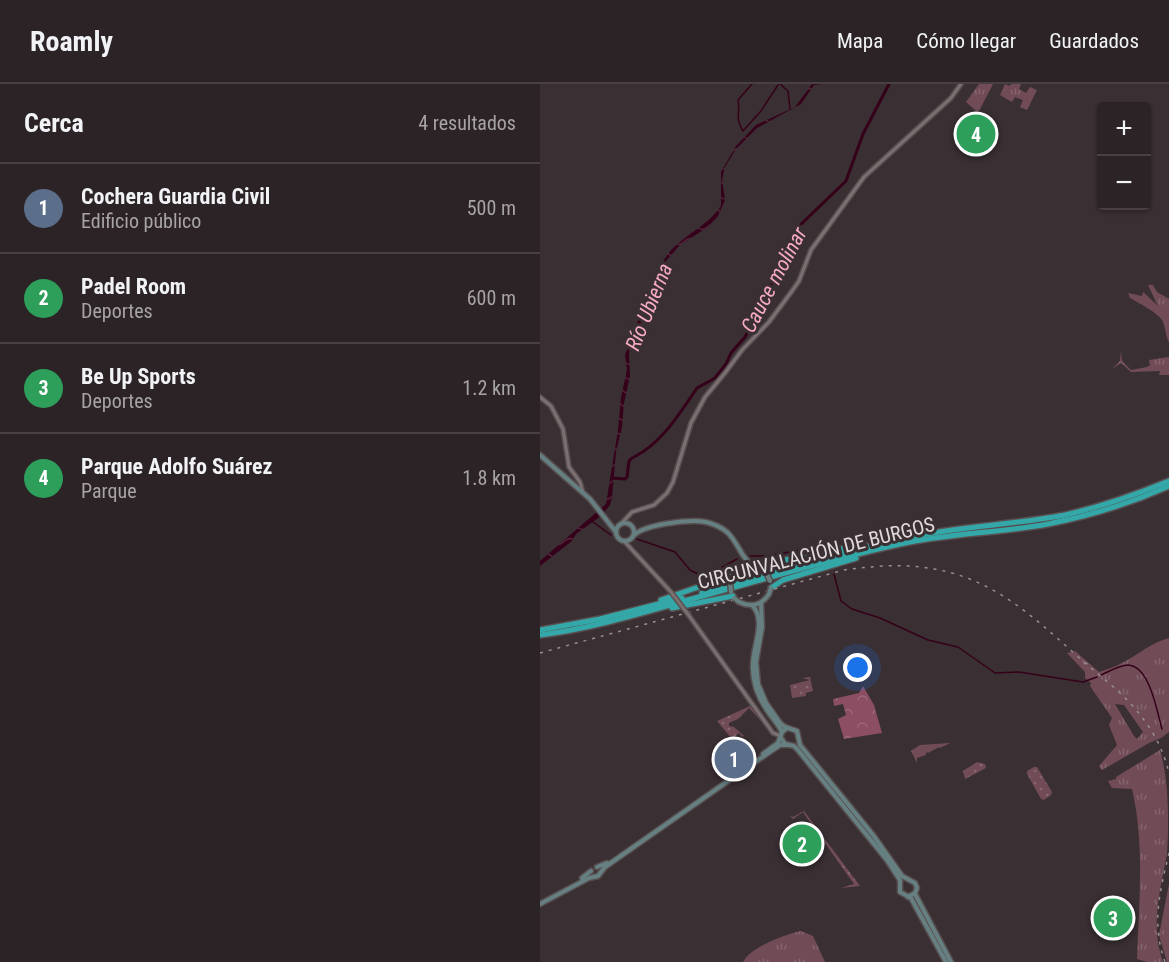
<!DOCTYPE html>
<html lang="es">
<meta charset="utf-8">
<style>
body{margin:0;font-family:"Roboto Condensed",sans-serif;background:#342b2e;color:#f1f3f6}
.controls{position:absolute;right:18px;top:18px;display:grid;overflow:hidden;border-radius:6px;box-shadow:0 2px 4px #0004}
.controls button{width:54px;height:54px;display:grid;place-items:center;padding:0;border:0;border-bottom:2px solid #484043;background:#2c2326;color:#f1f3f6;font:30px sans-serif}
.you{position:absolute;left:318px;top:584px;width:21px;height:21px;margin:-15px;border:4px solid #fff;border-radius:50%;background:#1a73e8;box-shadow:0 0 0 9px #1a73e833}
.badge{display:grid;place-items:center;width:39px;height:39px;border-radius:50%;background:#b45309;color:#fff;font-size:20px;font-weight:700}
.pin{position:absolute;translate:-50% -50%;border:3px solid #fff;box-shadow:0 2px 6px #0006}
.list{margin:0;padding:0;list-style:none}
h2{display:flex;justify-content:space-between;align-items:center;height:78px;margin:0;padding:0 24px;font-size:26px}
h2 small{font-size:20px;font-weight:400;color:#a6a4a7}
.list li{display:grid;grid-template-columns:39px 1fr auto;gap:18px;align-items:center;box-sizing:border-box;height:90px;padding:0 24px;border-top:2px solid #484043}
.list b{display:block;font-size:22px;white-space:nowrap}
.list p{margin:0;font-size:20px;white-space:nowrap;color:#a6a4a7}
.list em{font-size:20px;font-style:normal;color:#a6a4a7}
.map{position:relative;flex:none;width:629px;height:878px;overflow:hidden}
header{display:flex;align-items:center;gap:36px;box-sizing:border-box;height:84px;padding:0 30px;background:#2c2326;border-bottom:2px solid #484043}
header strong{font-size:28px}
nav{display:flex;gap:33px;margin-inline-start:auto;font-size:21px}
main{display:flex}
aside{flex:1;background:#2c2326}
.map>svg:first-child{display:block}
</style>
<header>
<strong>Roamly</strong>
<nav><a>Mapa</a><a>Cómo llegar</a><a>Guardados</a></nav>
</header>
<main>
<aside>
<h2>Cerca<small>4 resultados</small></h2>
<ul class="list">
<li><span class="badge" style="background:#5c6f8a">1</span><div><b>Cochera Guardia Civil</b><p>Edificio público</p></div><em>500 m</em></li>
<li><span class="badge" style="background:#2e9e5b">2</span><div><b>Padel Room</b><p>Deportes</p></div><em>600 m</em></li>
<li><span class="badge" style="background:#2e9e5b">3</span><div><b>Be Up Sports</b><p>Deportes</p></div><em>1.2 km</em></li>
<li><span class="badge" style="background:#2e9e5b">4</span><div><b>Parque Adolfo Suárez</b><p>Parque</p></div><em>1.8 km</em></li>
</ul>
</aside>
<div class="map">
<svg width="629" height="878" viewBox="0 0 629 878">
<defs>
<pattern id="grass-tufts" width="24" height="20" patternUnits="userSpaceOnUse" patternTransform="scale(1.5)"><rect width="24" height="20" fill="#714c57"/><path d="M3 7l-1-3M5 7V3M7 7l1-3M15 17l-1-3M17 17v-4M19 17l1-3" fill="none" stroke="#85656f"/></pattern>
<pattern id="forest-crowns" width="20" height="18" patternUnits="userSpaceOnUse" patternTransform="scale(1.5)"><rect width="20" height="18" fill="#8b4e63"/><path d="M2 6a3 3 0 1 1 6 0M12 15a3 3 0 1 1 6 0" fill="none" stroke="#9b6779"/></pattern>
<pattern id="park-crowns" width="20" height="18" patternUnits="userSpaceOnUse" patternTransform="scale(1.5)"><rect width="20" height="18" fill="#714c57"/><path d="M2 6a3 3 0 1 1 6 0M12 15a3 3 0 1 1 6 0" fill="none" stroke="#85656f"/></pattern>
<pattern id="garden-dots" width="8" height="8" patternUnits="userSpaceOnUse" patternTransform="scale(1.5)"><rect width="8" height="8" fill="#714c57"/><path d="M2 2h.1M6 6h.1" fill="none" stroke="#85656f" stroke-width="1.8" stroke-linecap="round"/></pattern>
<pattern id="water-waves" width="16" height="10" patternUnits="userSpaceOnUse" patternTransform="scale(1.5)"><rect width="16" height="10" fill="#350019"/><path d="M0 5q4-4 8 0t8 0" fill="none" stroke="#52253a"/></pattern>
</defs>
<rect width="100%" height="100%" fill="#3a2f32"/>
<g fill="url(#grass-tufts)" fill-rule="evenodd">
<polygon points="439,0 453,0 439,27 436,27 426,18"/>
<polygon points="465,0 470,2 471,0 481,0 479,5 486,9 490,3 497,6 487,26 480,23 483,16 475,13 472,18 460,11"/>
<path d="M608 201H613L617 208 629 215V258C625 251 626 243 622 236 618 229 597 218 590 214L588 209 602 212 603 208 618 222Z"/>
<polygon points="581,267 582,277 591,286 607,283 610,281 609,276 629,273 629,291 619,291 620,287 591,288 581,279 572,285 580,277"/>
<path d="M629 554V648L621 654 609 659 562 686 559 682 577 661 569 641 572 634 550 602 551 599 545 594V588L527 569 535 567 559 588C567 585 575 583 582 579 598 571 612 558 629 554ZM575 620 584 621 603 648 597 655 594 652Z"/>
<polygon points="410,659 400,664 399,663 388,669 386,668 386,671 377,674 377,679 371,667 380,661"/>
<path d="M620 666C629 697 629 736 627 770 620 808 610 840 623 878H607L597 875C599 818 605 761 592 705L572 704 568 697 576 695V693Z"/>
<polygon points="629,800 629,878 627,878 619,851"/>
<path d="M261 847 273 852 285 878H203C210 863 246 850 261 847Z"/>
</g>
<polygon fill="url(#forest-crowns)" points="323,602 334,621 342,649 304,655 298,635 306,631 303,620 294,622 293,615 319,609"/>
<polygon fill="url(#park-crowns)" points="434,33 450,42 427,69 426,68"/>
<g fill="url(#garden-dots)">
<polygon points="270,593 273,607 266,609 266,612 252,614 250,601 270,596 262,594"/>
<polygon points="210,622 224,640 209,624 198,635 189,639 189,642 194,643 204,652 202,653 199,649 192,655 177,637"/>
<polygon points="437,678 445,680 446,684 425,695 423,687"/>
<polygon points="494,683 497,683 512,708 511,711 504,716 501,715 487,690 487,687"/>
<polygon points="264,727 320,802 301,804 314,800 265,731 263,728 253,735 250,732 253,733"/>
</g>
<path fill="url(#water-waves)" d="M272 0H282L274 1 261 20 217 44 196 65 185 83 182 95 185 116 178 132 168 143 140 161 125 178 110 213 108 224 90 261 89 272 90 292 84 319 82 343 76 368 72 413 70 421 61 432 36 450 32 457 0 482V477L66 420 78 346 81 313 87 286 85 271 102 226 106 223C106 214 109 212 112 205 116 193 120 181 128 170 143 151 167 143 181 122V88L196 62 216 41 255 23Z"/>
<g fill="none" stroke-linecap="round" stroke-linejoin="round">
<g stroke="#350019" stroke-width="1.5">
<path d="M212 0 198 16C201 28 194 33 203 47L221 27 238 1"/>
<polyline points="240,0 248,7 250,25"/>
<polyline points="53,438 71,451"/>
<polyline points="97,455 135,468 150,486 158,490 177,486 197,475"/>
<polyline points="210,472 227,472 283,462 287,464"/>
<polyline points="294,490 301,517 312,525 340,534 388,556 418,563 455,589 479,588 543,598 557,593"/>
<path d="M561 591C570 587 580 581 588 581 610 582 617 628 622 645"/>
</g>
<g stroke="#350019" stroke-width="3">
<path d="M94 373C122 359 140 329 157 304L175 294 186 280 191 269 205 253 230 205 235 189 255 154V146L306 97 323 50 349 0"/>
<polyline points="72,394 85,395 87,393 89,377 92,374"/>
</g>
<g stroke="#574e50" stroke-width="6">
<g id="tertiary">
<polyline points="0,313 11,322 23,345 29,383 40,398 43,409"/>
<polyline points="81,440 92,428 114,421 127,409 133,398 151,339 165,313 185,289 202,266 229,238 252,207 259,197 271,166 324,93 411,14 421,0"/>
<polyline points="84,457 131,508"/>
<polyline points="150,533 233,649 241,652"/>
</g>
</g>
<g stroke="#574e50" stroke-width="7">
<g id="secondary">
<polyline points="0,371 50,415 76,448"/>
<circle cx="85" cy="448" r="9"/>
<path d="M94 451C106 440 151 435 166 438 174 440 181 443 187 448 198 458 201 474 212 481"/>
<path d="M192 492C200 479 215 477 226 488"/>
<path d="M199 518C211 524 222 521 229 510"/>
<polyline points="221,519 222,543 216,578 218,600 226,619 240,639 245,643 257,647 260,661 333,751 362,792 375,799 377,804 375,809 368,813"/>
<path d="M212 521C227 537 213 561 213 580 212 598 218 614 229 629 233 635 239 641 242 648"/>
<polyline points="241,654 245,660 254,662 258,666 347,776 360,796 360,808 371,814 406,878"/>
<polyline points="223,670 238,659 242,648 247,644"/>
<polyline points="57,783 67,779"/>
<polyline points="42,794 51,787"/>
<polyline points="375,810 411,878"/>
<polyline points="0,820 49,794 58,792 65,783 231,667 240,661 247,661"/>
</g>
</g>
<g stroke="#574e50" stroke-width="8">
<g id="motorway">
<polyline points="219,482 285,467 317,463"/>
<polyline points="231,504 243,496 316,474"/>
<path d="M162 509C231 489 300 467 370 453 421 442 474 441 525 431 560 423 595 411 629 397"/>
<polyline points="121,516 193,491"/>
<polyline points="132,524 193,512"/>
<polyline points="0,546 60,535 142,514"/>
<path d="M0 551C48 545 95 531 141 518 214 498 286 476 360 460 409 449 459 449 508 440 549 432 591 419 629 402"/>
</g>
</g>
<use href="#tertiary" stroke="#7b6f72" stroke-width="3"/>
<use href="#secondary" stroke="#668082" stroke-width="4"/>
<use href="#motorway" stroke="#34a8a8" stroke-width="5"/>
<g stroke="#999092" stroke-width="1.5" stroke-dasharray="3 6" stroke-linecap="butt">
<path d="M0 569 304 486C340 481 373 479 408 488 464 502 503 542 544 578 564 595 585 611 601 632 614 648 624 668 629 689"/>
<path d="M625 878C611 840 620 807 629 769"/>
</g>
<g stroke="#574e50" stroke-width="6" stroke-linecap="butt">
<polyline id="tertiary-bridge" points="131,508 150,533"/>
</g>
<g stroke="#574e50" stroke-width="7" stroke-linecap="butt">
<g id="secondary-bridge">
<polyline points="226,488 230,497"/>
<polyline points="190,497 191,508"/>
<polyline points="229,510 231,504"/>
<polyline points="194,514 199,518"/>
</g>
</g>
<use href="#tertiary-bridge" stroke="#7b6f72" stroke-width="3"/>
<use href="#secondary-bridge" stroke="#668082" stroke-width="4"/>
</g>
<g text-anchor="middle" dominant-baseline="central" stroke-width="6" stroke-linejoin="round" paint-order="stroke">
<g font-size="20" fill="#e1dadc" stroke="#3a2f32">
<text transform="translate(276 469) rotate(-14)">CIRCUNVALACIÓN DE BURGOS</text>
</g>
<g font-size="21" font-style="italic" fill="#f6abc3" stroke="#3a2f32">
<text transform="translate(234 196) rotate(-62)">Cauce molinar</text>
<text transform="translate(109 223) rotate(-68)">Río Ubierna</text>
</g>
</g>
</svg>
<div class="controls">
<button>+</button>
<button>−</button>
</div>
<div class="you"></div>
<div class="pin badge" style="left:194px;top:675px;background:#5c6f8a">1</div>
<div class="pin badge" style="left:262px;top:760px;background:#2e9e5b">2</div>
<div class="pin badge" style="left:573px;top:834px;background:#2e9e5b">3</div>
<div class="pin badge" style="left:436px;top:50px;background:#2e9e5b">4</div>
</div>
</main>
